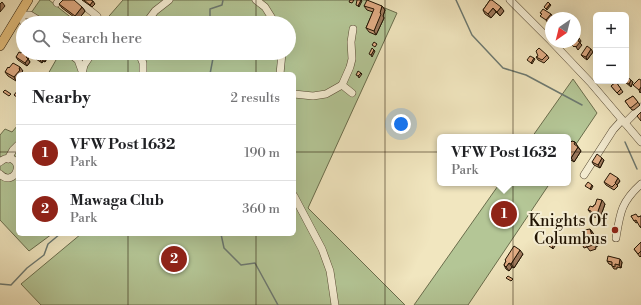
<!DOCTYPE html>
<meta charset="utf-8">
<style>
body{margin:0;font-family:"Libre Bodoni",serif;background:#f2f2f2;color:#202124}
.controls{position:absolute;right:12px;top:12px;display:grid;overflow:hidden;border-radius:6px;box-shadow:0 4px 16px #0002}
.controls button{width:36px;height:36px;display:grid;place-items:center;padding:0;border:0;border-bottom:1px solid #e0e0e0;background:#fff;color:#202124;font:20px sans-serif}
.compass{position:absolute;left:545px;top:12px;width:36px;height:36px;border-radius:50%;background:#fff;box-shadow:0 4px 16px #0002;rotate:215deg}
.you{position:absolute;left:401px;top:124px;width:14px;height:14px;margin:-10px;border:3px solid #fff;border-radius:50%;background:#1a73e8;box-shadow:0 0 0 6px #1a73e833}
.badge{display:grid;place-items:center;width:26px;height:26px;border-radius:50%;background:#8f2418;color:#fff;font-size:13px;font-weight:700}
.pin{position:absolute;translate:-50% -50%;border:2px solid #fff;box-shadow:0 1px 4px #0006}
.popup{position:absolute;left:437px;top:134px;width:134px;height:52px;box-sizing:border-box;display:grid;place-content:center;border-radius:6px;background:#fff;filter:drop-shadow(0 1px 3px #0005);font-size:13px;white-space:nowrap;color:#757577}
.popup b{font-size:15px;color:#202124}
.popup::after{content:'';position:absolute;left:50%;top:100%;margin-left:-8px;border:8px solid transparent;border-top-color:#fff}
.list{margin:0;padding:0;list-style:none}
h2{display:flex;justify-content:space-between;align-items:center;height:52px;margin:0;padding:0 16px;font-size:17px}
h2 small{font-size:13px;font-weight:400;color:#757577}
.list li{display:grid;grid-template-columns:26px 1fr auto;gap:12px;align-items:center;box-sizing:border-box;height:56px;padding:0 16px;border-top:1px solid #e0e0e0}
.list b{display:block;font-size:15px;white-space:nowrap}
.list p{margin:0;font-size:13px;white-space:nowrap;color:#757577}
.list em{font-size:13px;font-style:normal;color:#757577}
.icon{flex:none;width:22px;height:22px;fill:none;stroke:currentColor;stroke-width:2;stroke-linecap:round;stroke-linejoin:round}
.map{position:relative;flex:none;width:641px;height:305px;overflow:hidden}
.search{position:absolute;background:#fff;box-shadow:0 4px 16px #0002;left:16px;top:16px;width:280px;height:44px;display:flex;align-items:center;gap:10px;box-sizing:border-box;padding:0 14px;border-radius:22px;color:#757577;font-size:15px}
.panel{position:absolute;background:#fff;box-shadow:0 4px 16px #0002;left:16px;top:72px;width:280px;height:164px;border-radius:6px}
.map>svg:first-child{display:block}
</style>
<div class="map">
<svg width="641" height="305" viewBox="0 0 641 305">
<rect width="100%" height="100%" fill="#f1e6bf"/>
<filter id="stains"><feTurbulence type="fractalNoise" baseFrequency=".005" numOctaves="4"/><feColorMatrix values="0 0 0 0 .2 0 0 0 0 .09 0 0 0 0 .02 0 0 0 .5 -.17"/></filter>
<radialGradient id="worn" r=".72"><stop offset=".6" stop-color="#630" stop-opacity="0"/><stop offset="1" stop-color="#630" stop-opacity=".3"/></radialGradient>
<g fill="#b4c696" stroke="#6a6d4c">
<polygon points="40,0 49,0 78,23 24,23"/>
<polygon points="123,0 365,0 397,13 308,208 405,305 41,305 21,284 81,234 294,234 294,74 48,74 56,60 46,53 289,53 289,23 103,23"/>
<polygon points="573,79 597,113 568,156 568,137 532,137"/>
<polygon points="18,125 18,234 52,234 29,251 0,220 0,135 5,129 12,132"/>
<polygon points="500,183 550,183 468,305 414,305"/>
</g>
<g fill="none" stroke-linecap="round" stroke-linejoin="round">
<g stroke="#6c7971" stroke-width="1.5">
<polyline points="223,0 222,5 210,9 210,20 223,17 228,20 228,23"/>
<polyline points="456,0 472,35 503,68 526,75 582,105"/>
<polyline points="210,74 214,53"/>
<polyline points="625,142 637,169"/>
<polyline points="221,234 224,248 241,265 255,263 278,305"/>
<polyline points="0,284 11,285 27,268 44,255 48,244 60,234"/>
</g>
<g stroke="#554832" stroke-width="8">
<g id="minor">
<polyline points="77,0 97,16 92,22"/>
<polyline points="256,0 265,7 275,23"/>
<polyline points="510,0 551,41"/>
<polyline points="57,3 60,0"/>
<polyline points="19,15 30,15 43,23"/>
<polyline points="19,15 24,23"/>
<polyline points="146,23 155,11 169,0"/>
<polyline points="552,42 590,82 641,142"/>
<polyline points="69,53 78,60 82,71"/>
<polyline points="139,53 143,63 143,74"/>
<polyline points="82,74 84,65 92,53"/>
<polyline points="280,74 282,53"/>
<polyline points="342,85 350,67 352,59 351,42 353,29"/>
<polyline points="294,94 313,96 326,94 342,85 352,93"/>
<polyline points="625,123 641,107"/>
<polyline points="8,159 13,150 18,145"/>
<path d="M0 162C3 159 7 157 12 159 25 165 12 187 0 174"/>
<polyline points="584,175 613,130 622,120"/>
<polyline points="294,196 322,249 330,271 335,305"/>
<path d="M616 238C620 213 621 202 641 184"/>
</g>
</g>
<g stroke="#211403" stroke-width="10">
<polyline id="major" points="0,46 28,0"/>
</g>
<use href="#minor" stroke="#f6efd5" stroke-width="7"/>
<use href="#major" stroke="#e8c380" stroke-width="9"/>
</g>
<g fill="#c39673" stroke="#211403">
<polygon points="82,0 91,0 95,4 92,7"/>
<polygon points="490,0 504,11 500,16 496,12 491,18 485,14 483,10"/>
<polygon points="59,4 82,7 85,11 78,20 62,8"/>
<polygon points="364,6 382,6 385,10 383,16 384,18 376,35 369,32 366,28 373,12 367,10"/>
<polygon points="593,52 587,60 583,57 581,55"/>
<polygon points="23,53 31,53 32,54 28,59 30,62 27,66 18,60 16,57"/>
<polygon points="547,55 549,58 544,63 538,60 536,57"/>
<polygon points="35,56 47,58 45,62 43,61 42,63 36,59"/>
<polygon points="9,68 23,71 22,72 22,74 16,81 8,76 5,72"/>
<polygon points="624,81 626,81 633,82 631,87 625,82"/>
<polygon points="616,82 623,92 619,95 611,86"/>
<polygon points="633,96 640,105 634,110 632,110 625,101"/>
<polygon points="571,142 575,142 581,151 574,162 568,158 568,144"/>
<polygon points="602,158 604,160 600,168 594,165 592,162"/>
<polygon points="620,181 617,185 618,186 614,190 606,185 604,182"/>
<polygon points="605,204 600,218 594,217 588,210 595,205"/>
<polygon points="631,216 638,217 641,216 641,228 638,222 636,223"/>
<polygon points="590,229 593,233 597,247 595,247 596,249 590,251 587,247 584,248 582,244"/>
<polygon points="641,242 641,256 640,257 634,249"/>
<polygon points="523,254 514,268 512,267 509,271 506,269 504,265 506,261 505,260"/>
<polygon points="607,261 622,262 621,268 617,267 617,269 614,269 612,266 612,265 609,264"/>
</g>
<g fill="#9f7a5e" stroke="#211403">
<polygon points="361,0 362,1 359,7 358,6"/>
<polygon points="93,1 95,4 92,7 90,5"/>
<polygon points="2,2 5,6 0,12 0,4"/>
<polygon points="550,4 551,5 547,10 546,9"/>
<polygon points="382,6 385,10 383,16 384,18 376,35 374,31"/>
<polygon points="82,7 85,11 78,20 75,16"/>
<polygon points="501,7 504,11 500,16 497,12"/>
<polygon points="493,8 496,12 491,18 488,14"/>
<polygon points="551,14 553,17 552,18 551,18 551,19 548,23 546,20"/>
<polygon points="579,29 580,30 576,34 575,33"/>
<polygon points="579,38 581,41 580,43 582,45 578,50 576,47"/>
<polygon points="591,49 593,52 587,60 586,57"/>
<polygon points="374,50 375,51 372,57 371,55"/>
<polygon points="29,53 31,53 32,54 28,59 26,57"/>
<polygon points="45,55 47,58 45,62 43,59"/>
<polygon points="41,58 43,61 42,63 40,60"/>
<polygon points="534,58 535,59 532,64 531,63"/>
<polygon points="28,59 30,62 27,66 25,63"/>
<polygon points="20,67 23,71 22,72 22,74 18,74 18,79 16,81 14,77"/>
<polygon points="361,73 362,74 359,78 358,76"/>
<polygon points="631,80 633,82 631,87 629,84"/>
<polygon points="641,87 641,92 640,93 639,90"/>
<polygon points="578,147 581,151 574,162 571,158"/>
<polygon points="602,158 604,160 600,168 598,165"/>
<polygon points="618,178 620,181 617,185 615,183"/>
<polygon points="592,185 593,186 591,190 590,189"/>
<polygon points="602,200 605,204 600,218 597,214"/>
<polygon points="590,229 593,233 597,247 594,243"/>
<polygon points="554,242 555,244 555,246 553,249 552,248"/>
<polygon points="520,250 523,254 514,268 511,264"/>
<polygon points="620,259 622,262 621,268 619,265"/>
<polygon points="509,263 512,267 509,271 506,267"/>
</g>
<g fill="#e3ae86" stroke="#211403">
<polygon points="63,0 74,0 82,7 75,16 59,4"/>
<polygon points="84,0 91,0 93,1 90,5"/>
<polygon points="350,0 354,0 352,3 349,2"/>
<polygon points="357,0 361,0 358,6 356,5"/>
<polygon points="367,0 382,6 380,13 381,14 374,31 366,28 374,9 364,6"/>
<polygon points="490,0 492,0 501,7 497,12 493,8 488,14 483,10"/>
<polygon points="548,2 550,4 546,9 544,7"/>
<polygon points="543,9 551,14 546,20 540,16 542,14 540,13"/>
<polygon points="575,26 579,29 575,33"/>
<polygon points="576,35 579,38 578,41 580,42 576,47 575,46 574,47 570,43 571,42 575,42"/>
<polygon points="374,42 377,44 375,47 372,45"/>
<polygon points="587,46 591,49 586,57 581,55"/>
<polygon points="372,48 374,50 371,55 369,54"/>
<polygon points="539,48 547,55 542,60 536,57 538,56 536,51"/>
<polygon points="23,50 23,53 29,53 26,57 28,59 25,63 16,57 19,52 21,53"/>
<polygon points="37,53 41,53 45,55 43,59 41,58 40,60 35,56"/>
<polygon points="530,56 534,58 531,63 527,60"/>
<polygon points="13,63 20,67 19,69 20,70 14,77 5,72 8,67 9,68"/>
<polygon points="358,71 361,73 358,76 356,75"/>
<polygon points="626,76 631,80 629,84 624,81 626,81"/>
<polygon points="639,79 641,80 641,87 639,90 633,85"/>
<polygon points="616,82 621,89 617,93 611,86"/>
<polygon points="5,90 11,94 9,96 3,92"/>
<polygon points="18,90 18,98 14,95"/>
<polygon points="633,96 638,102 632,107 630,108 625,101"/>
<polygon points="641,112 641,121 637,116"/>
<polygon points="570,141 571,142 572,141 575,142 574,144 578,147 571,158 568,156 568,144"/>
<polygon points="597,154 602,158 598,165 592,162"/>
<polygon points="610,173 618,178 615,183 616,183 612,187 604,182"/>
<polygon points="588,182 592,185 590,189 585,186"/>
<polygon points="597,199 602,200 597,214 591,213 591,211 588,210 590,206 593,207 594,205 595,205"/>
<polygon points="636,214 638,217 641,216 641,227 640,227 636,220 634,221 631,216"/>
<polygon points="590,229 594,243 593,243 593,245 587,247 586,243 582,244 580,238 586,237 584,230"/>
<polygon points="552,241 554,242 554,244 552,248 549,246"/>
<polygon points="641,242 641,251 638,254 634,249"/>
<polygon points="514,246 520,250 511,264 509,263 506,267 504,265 506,261 505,260"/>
<polygon points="608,256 620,259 619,265 615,264 615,267 612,266 612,262 607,261"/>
<polygon points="508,276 513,279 511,281 506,278"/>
</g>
<path fill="none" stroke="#211403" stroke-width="1" stroke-opacity="0.55" d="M128 0V23M256 0V23M385 0V305M513 0V305M128 53V74M256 53V74M0 152H18M294 152H641M128 234V305M256 234V305"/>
<circle fill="#8f2418" stroke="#f6efd5" stroke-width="1.5" cx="615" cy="230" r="4"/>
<g text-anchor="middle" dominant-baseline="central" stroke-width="4" stroke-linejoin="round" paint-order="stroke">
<g font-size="16" fill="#211403" stroke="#f6efd5" text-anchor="end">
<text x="607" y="221">Knights Of<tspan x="607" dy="18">Columbus</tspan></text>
</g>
</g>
<rect width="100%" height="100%" filter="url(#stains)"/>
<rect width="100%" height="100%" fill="url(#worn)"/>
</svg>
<div class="controls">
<button>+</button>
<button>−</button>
</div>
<svg class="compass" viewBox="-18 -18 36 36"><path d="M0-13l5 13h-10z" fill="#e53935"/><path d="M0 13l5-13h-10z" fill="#757577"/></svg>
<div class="you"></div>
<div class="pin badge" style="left:504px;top:214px">1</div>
<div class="popup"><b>VFW Post 1632</b>Park</div>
<div class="pin badge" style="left:174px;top:259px">2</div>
<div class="search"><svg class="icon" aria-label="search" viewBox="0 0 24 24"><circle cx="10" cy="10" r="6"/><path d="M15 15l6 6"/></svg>Search here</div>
<section class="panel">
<h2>Nearby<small>2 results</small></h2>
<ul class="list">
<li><span class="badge">1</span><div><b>VFW Post 1632</b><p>Park</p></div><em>190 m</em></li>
<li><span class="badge">2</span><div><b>Mawaga Club</b><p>Park</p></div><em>360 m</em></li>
</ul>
</section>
</div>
